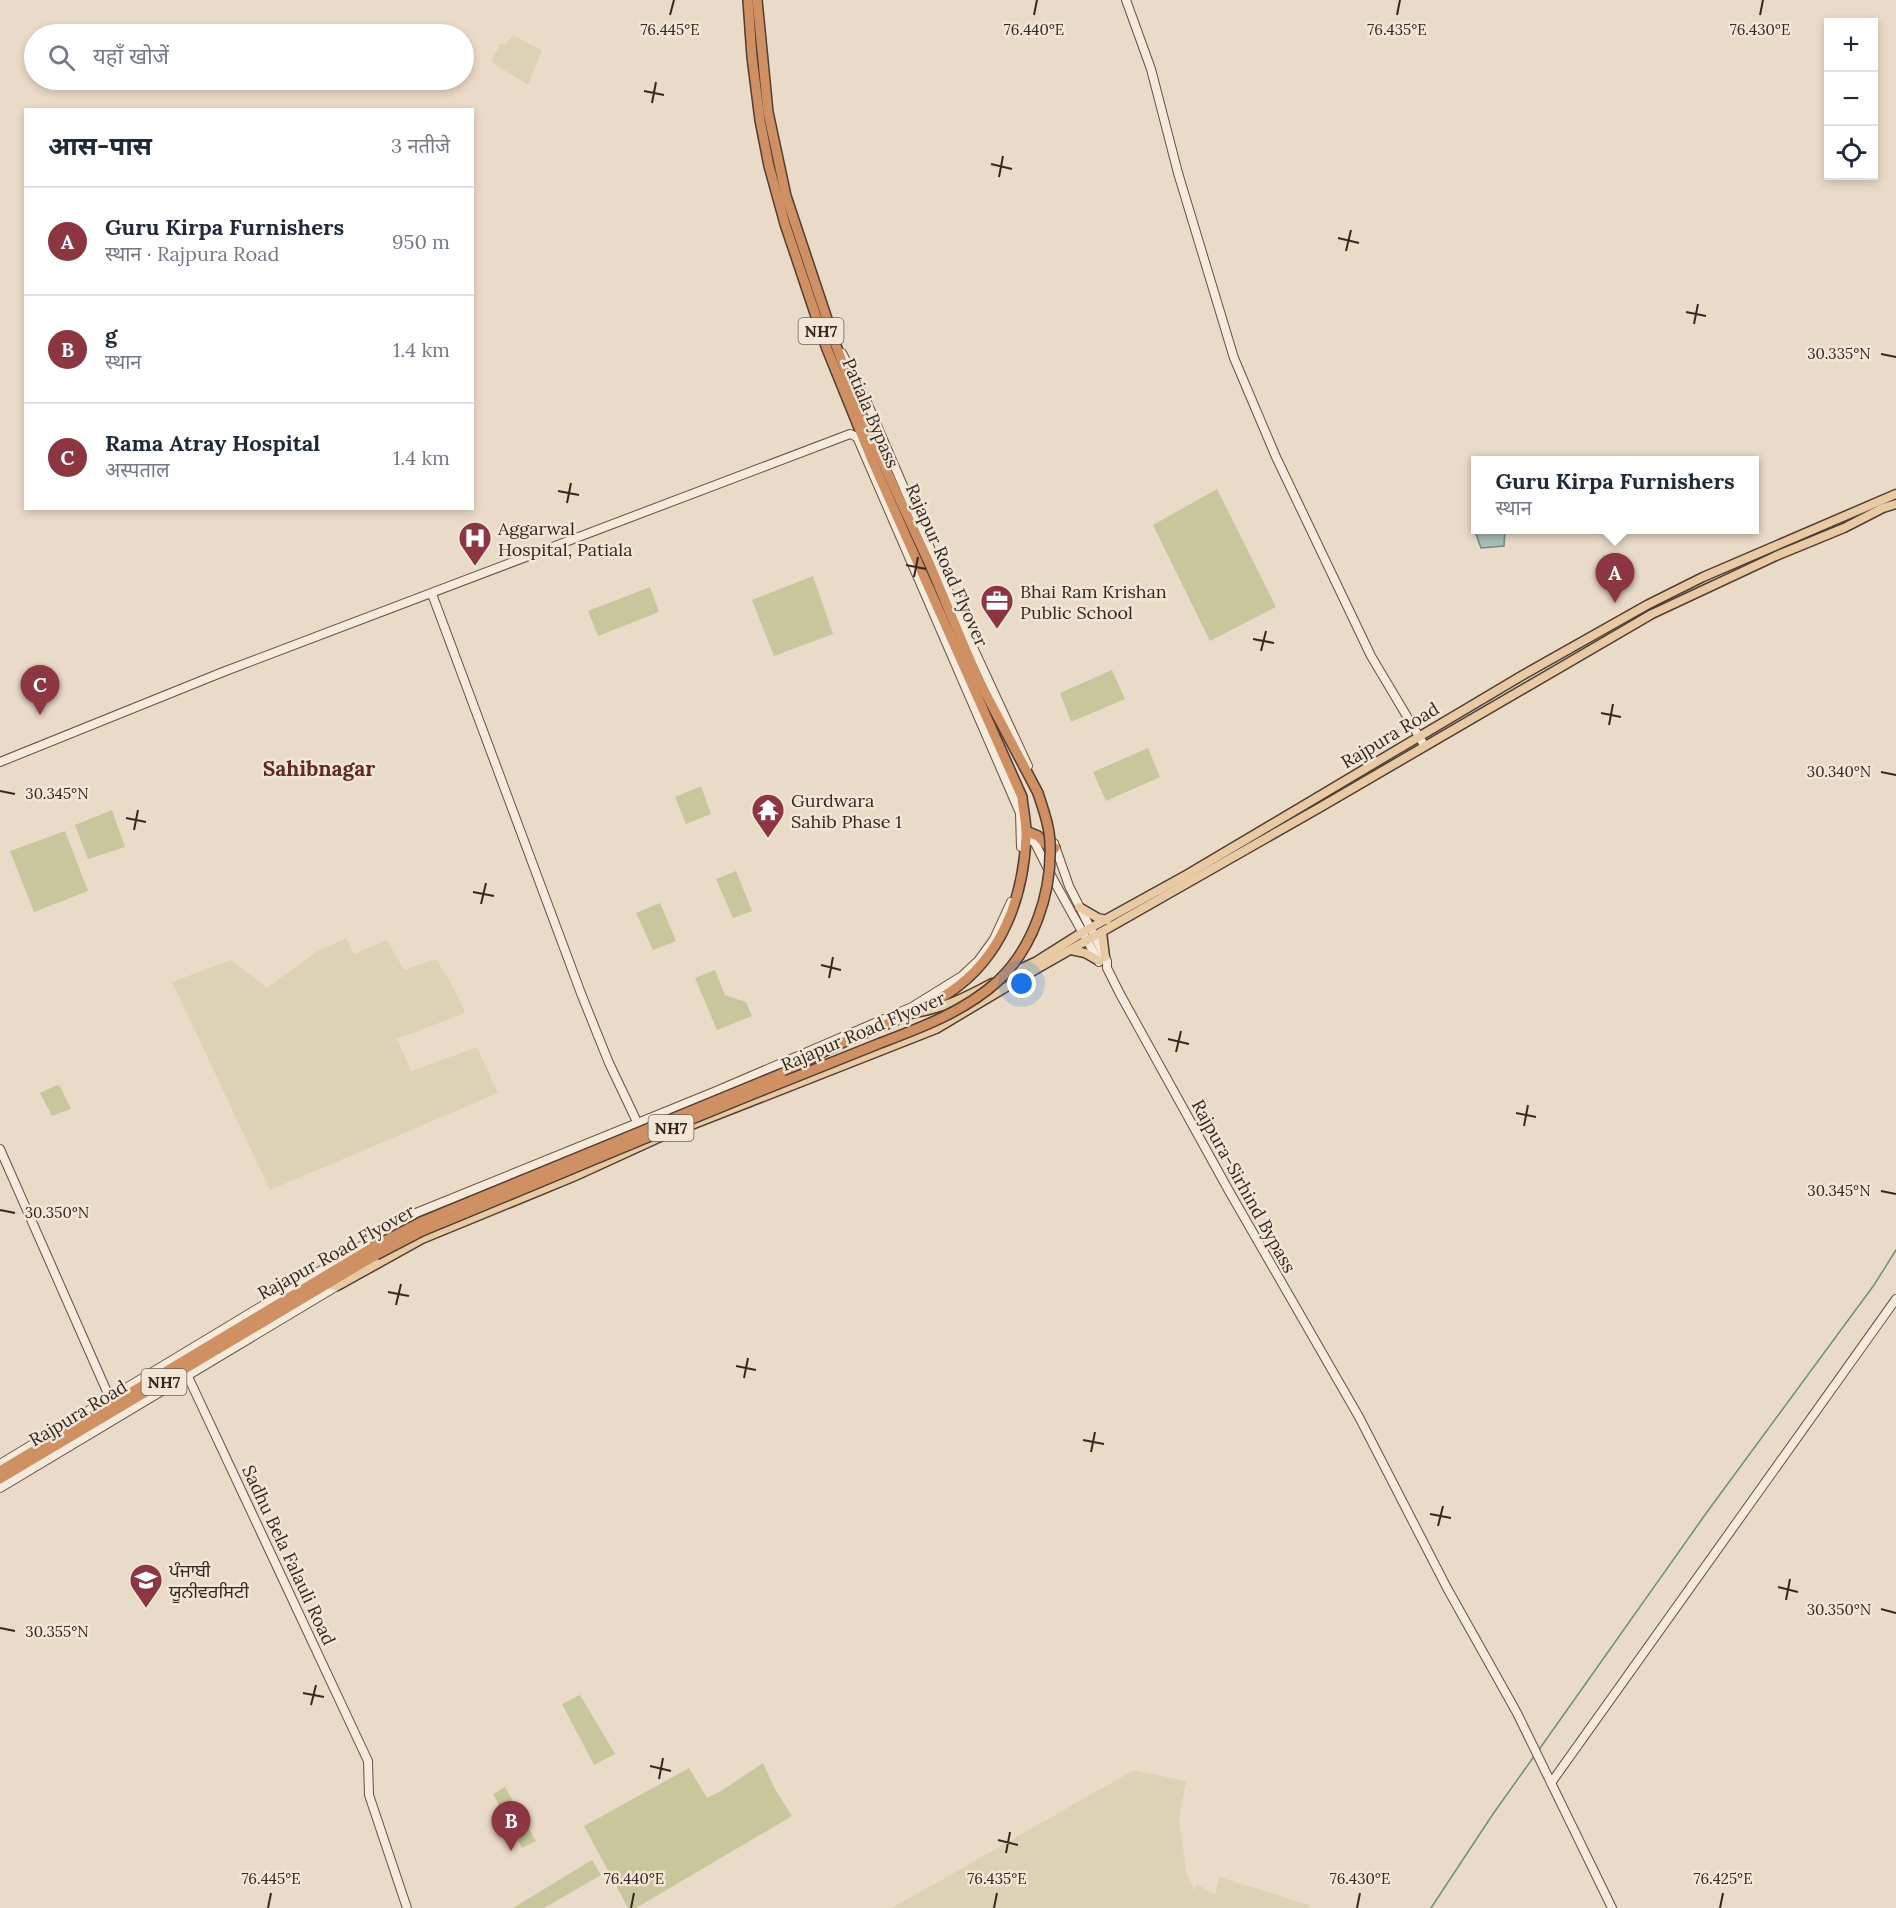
<!DOCTYPE html>
<html lang="hi">
<meta charset="utf-8">
<style>
body{margin:0;font-family:Lora,"Noto Sans Devanagari","Noto Sans Gurmukhi",serif;background:#f2f2f3;color:#1f2937}
.controls{position:absolute;right:18px;top:18px;display:grid;overflow:hidden;border-radius:0px;box-shadow:0 3px 9px #0003}
.controls button{width:54px;height:54px;display:grid;place-items:center;padding:0;border:0;border-bottom:2px solid #e0e1e3;background:#fff;color:#1f2937;font:30px sans-serif}
.you{position:absolute;left:1022px;top:984px;width:21px;height:21px;margin:-15px;border:4px solid #fff;border-radius:50%;background:#1a73e8;box-shadow:0 0 0 9px #1a73e833}
.badge{display:grid;place-items:center;width:39px;height:39px;border-radius:50%;background:#8c3642;color:#fff;font-size:20px;font-weight:700}
.pin{position:absolute;translate:-50% -50px;filter:drop-shadow(0 2px 3px #0008)}
.pin::after{content:'';position:absolute;top:32px;width:21px;height:18px;background:inherit;clip-path:polygon(0 0,100% 0,50% 100%)}
.popup{position:absolute;left:1471px;top:456px;width:288px;height:78px;box-sizing:border-box;display:grid;place-content:center;border-radius:0px;background:#fff;filter:drop-shadow(0 2px 4px #0005);font-size:20px;white-space:nowrap;color:#747a83}
.popup b{font-size:22px;color:#1f2937}
.popup::after{content:'';position:absolute;left:50%;top:100%;margin-left:-12px;border:12px solid transparent;border-top-color:#fff}
.list{margin:0;padding:0;list-style:none}
h2{display:flex;justify-content:space-between;align-items:center;height:78px;margin:0;padding:0 24px;font-size:26px}
h2 small{font-size:20px;font-weight:400;color:#747a83}
.list li{display:grid;grid-template-columns:39px 1fr auto;gap:18px;align-items:center;box-sizing:border-box;height:108px;padding:0 24px;border-top:2px solid #e0e1e3}
.list b{display:block;font-size:22px;white-space:nowrap}
.list p{margin:0;font-size:20px;white-space:nowrap;color:#747a83}
.list em{font-size:20px;font-style:normal;color:#747a83}
.icon{flex:none;width:33px;height:33px;fill:none;stroke:currentColor;stroke-width:2;stroke-linecap:round;stroke-linejoin:round}
.map{position:relative;flex:none;width:1896px;height:1908px;overflow:hidden}
.search{position:absolute;background:#fff;box-shadow:0 3px 9px #0003;left:24px;top:24px;width:450px;height:66px;display:flex;align-items:center;gap:15px;box-sizing:border-box;padding:0 21px;border-radius:33px;color:#747a83;font-size:22px}
.panel{position:absolute;background:#fff;box-shadow:0 3px 9px #0003;left:24px;top:108px;width:450px;height:402px;border-radius:0px}
.map>svg:first-child{display:block}
</style>
<div class="map">
<svg width="1896" height="1908" viewBox="0 0 1896 1908">
<rect width="100%" height="100%" fill="#eadbc8"/>
<g fill="#ded2b6">
<polygon points="513,35 542,50 528,85 491,62 500,44 505,44"/>
<polygon points="346,938 354,954 387,940 404,970 436,959 450,981 465,1013 397,1039 411,1071 477,1047 498,1093 270,1190 172,982 231,960 267,988 316,952"/>
<polygon points="1134,1770 1186,1781 1179,1820 1186,1870 1194,1891 1197,1884 1215,1895 1219,1877 1309,1905 1309,1908 892,1908"/>
</g>
<g fill="#c7c69d">
<polygon points="1217,489 1276,607 1210,641 1153,525"/>
<polygon points="813,576 833,634 774,656 752,600"/>
<polygon points="650,587 659,612 598,636 588,611"/>
<polygon points="1112,670 1125,699 1071,722 1060,693"/>
<polygon points="1148,748 1160,777 1106,801 1093,772"/>
<polygon points="701,786 711,814 686,824 675,797"/>
<polygon points="112,810 125,847 88,859 75,825"/>
<polygon points="65,831 88,891 34,912 10,851"/>
<polygon points="736,871 752,911 733,918 716,879"/>
<polygon points="660,903 676,941 653,950 636,913"/>
<polygon points="715,970 725,995 746,1002 752,1016 717,1030 695,978"/>
<polygon points="57,1085 60,1086 71,1109 52,1116 40,1093"/>
<polygon points="580,1695 615,1754 594,1765 562,1704"/>
<polygon points="763,1763 775,1789 792,1816 636,1908 628,1908 584,1826 689,1768 707,1798 721,1791"/>
<polygon points="505,1787 536,1841 522,1848 493,1794"/>
<polygon points="592,1860 601,1875 544,1908 513,1908"/>
</g>
<polygon fill="#a9beb5" stroke="#708c81" stroke-width="1.5" points="1477,530 1505,530 1504,546 1481,548 1475,531"/>
<g fill="none" stroke-linecap="round" stroke-linejoin="round">
<g stroke="#708c81" stroke-width="1.5">
<polyline points="1538,1751 1707,1512 1874,1285 1896,1250"/>
<polyline points="1431,1908 1493,1814 1535,1755"/>
</g>
<g stroke="#664f42" stroke-width="10">
<g id="secondary">
<polyline points="1126,0 1151,69 1178,173 1234,358 1276,457 1371,656 1424,745"/>
<polyline points="842,353 866,400 971,643 1028,766"/>
<polyline points="432,594 582,996 609,1063 639,1126"/>
<polyline points="0,762 223,672 850,434 857,437 1020,813 1021,847"/>
<polyline points="1026,836 1035,843 1054,881 1099,962"/>
<polyline points="1054,843 1069,886 1107,961 1107,968 1120,994 1229,1191 1359,1417 1447,1588 1517,1713 1612,1908"/>
<polyline points="0,1149 112,1403"/>
<polyline points="183,1366 368,1761 369,1795 407,1908"/>
<polyline points="0,1464 416,1213 714,1092 912,1007 962,976 978,961 994,939 1011,902"/>
<polyline points="0,1488 337,1286"/>
<polyline points="1551,1783 1896,1299"/>
</g>
</g>
<g stroke="#523d33" stroke-width="11">
<g id="primary">
<polyline points="1079,907 1098,918 1107,920"/>
<polyline points="1102,932 1105,957"/>
<polyline points="1071,950 1085,953 1099,961"/>
<polyline points="1003,977 1037,961 1083,932 1188,874 1523,675 1647,605 1703,577 1896,494"/>
<path d="M915 1013C944 1008 966 997 992 983"/>
<polyline points="327,1284 337,1286 341,1284 422,1239 573,1177 656,1139 936,1029 1040,967 1319,808 1652,614 1776,556 1844,528 1883,508 1896,504"/>
</g>
</g>
<g stroke="#523d33" stroke-width="12">
<g id="highway">
<path d="M748 0 752 57 760 120 769 166 785 224 827 349 872 460 1022 797C1023 810 1027 825 1026 838 1023 898 1002 957 950 992 918 1013 881 1026 846 1041 824 1051 802 1063 781 1074"/>
<polyline points="757,0 768,112 786,196 834,340 866,426 930,565 978,679 1038,793"/>
<polyline points="1026,831 1038,836 1049,848 1055,848"/>
<polyline points="0,1471 373,1247"/>
<polyline points="0,1479 376,1255"/>
</g>
</g>
<use href="#secondary" stroke="#f5eadb" stroke-width="8"/>
<use href="#primary" stroke="#e8caa5" stroke-width="8"/>
<use href="#highway" stroke="#cf9063" stroke-width="9"/>
<g stroke="#523d33" stroke-width="12" stroke-linecap="butt">
<g id="highway-bridge">
<polyline points="373,1247 421,1222 781,1074"/>
<path d="M376 1255 422 1231C539 1183 656 1133 773 1086 808 1072 843 1058 878 1044 920 1028 964 1012 998 981 1033 948 1052 893 1050 845 1050 827 1043 809 1038 793"/>
</g>
</g>
<use href="#highway-bridge" stroke="#cf9063" stroke-width="9"/>
</g>
<path fill="none" stroke="#362821" stroke-width="2" d="M670 15 674 0M1034 15 1037 0M1397 15 1400 0M1760 15 1763 0M644 91 664 95M652 103 656 82M991 164 1012 169M999 177 1003 156M1338 238 1359 243M1346 251 1351 230M1686 312 1706 316M1694 324 1698 304M1881 354 1896 357M558 491 579 495M567 503 571 483M906 565 926 569M914 577 918 557M1253 639 1274 643M1261 651 1266 631M1601 713 1621 717M1609 725 1613 704M1881 772 1896 775M0 791 15 794M126 818 146 822M134 830 138 810M473 892 494 896M481 904 486 883M821 965 841 970M829 978 833 957M1168 1039 1189 1044M1176 1052 1181 1031M1516 1113 1536 1117M1524 1126 1528 1105M1881 1191 1896 1194M0 1210 15 1213M388 1292 409 1296M396 1305 401 1284M736 1366 756 1370M744 1378 748 1358M1083 1440 1104 1444M1091 1452 1095 1432M1430 1514 1451 1518M1438 1526 1443 1506M1778 1587 1798 1592M1786 1600 1790 1579M1881 1609 1896 1613M0 1628 15 1631M303 1693 324 1697M311 1705 316 1685M650 1766 671 1771M659 1779 663 1758M998 1840 1018 1845M1006 1853 1010 1832M268 1908 271 1893M631 1908 634 1893M994 1908 997 1893M1357 1908 1360 1893M1720 1908 1723 1893"/>
<defs>
<g id="hospital-pin" transform="scale(1.725)"><path d="M0 17L-7.5 6A9.5 9.5 0 1 1 7.5 6Z" fill="#8c3642" stroke="#f2e6d7"/><path d="M-5-5h3v3.5h4V-5h3V5h-3V1.5h-4V5h-3Z" fill="#fff"/></g>
<g id="office-pin" transform="scale(1.725)"><path d="M0 17L-7.5 6A9.5 9.5 0 1 1 7.5 6Z" fill="#8c3642" stroke="#f2e6d7"/><path d="M-6-3h4V-5.5h4V-3h4V5H-6ZM-1-4.5V-3h2v-1.5ZM-6 0V1H6V0Z" fill="#fff"/></g>
<g id="temple-pin" transform="scale(1.725)"><path d="M0 17L-7.5 6A9.5 9.5 0 1 1 7.5 6Z" fill="#8c3642" stroke="#f2e6d7"/><path d="M0-6L5-2H3V0L6.5 2.5H4V6H1.5V3h-3V6H-4V2.5H-6.5L-3 0V-2H-5Z" fill="#fff"/></g>
<g id="university-pin" transform="scale(1.725)"><path d="M0 17L-7.5 6A9.5 9.5 0 1 1 7.5 6Z" fill="#8c3642" stroke="#f2e6d7"/><path d="M0-5L7-2L0 1L-7-2ZM-4 1L0 2.5L4 1V4Q0 6-4 4Z" fill="#fff"/></g>
</defs>
<g fill-rule="evenodd">
<use href="#hospital-pin" x="475" y="538"/>
<use href="#office-pin" x="997" y="601"/>
<use href="#temple-pin" x="768" y="810"/>
<use href="#university-pin" x="146" y="1580"/>
</g>
<g text-anchor="middle" dominant-baseline="central" stroke-width="5" stroke-linejoin="round" paint-order="stroke">
<g fill="#f2e6d7" stroke="#6e6158" stroke-width="1.5">
<rect x="798.5" y="318" width="45" height="26" rx="4.5"/>
<rect x="648.5" y="1115" width="45" height="26" rx="4.5"/>
<rect x="141.5" y="1369" width="45" height="26" rx="4.5"/>
</g>
<g font-size="16" font-weight="bold" fill="#362821">
<text x="821" y="331">NH7</text>
<text x="671" y="1128">NH7</text>
<text x="164" y="1382">NH7</text>
</g>
<g font-size="18" fill="#362821" stroke="#f2e6d7">
<text transform="translate(871 413) rotate(67)">Patiala Bypass</text>
<text transform="translate(947 565) rotate(66)">Rajapur Road Flyover</text>
<text transform="translate(1390 735) rotate(-31)">Rajpura Road</text>
<text transform="translate(863 1031) rotate(-23)">Rajapur Road Flyover</text>
<text transform="translate(1244 1186) rotate(61)">Rajpura-Sirhind Bypass</text>
<text transform="translate(336 1252) rotate(-29)">Rajapur Road Flyover</text>
<text transform="translate(78 1413) rotate(-31)">Rajpura Road</text>
<text transform="translate(289 1555) rotate(65)">Sadhu Bela Falauli Road</text>
</g>
<g font-size="18" fill="#362821" stroke="#f2e6d7" text-anchor="start">
<text x="498" y="528">Aggarwal<tspan x="498" dy="21">Hospital, Patiala</tspan></text>
<text x="1020" y="591">Bhai Ram Krishan<tspan x="1020" dy="21">Public School</tspan></text>
<text x="791" y="800">Gurdwara<tspan x="791" dy="21">Sahib Phase 1</tspan></text>
<text x="169" y="1570">ਪੰਜਾਬੀ<tspan x="169" dy="21">ਯੂਨੀਵਰਸਿਟੀ</tspan></text>
</g>
<g font-size="21" font-weight="bold" fill="#5e2925" stroke="#f2e6d7">
<text x="319" y="768">Sahibnagar</text>
</g>
</g>
<g font-size="15" text-anchor="middle" fill="#362821" stroke="#f2e6d7" stroke-width="5" stroke-linejoin="round" paint-order="stroke">
<text x="670" y="35">76.445°E</text>
<text x="1034" y="35">76.440°E</text>
<text x="1397" y="35">76.435°E</text>
<text x="1760" y="35">76.430°E</text>
<text x="1839" y="359">30.335°N</text>
<text x="1839" y="777">30.340°N</text>
<text x="57" y="799">30.345°N</text>
<text x="1839" y="1196">30.345°N</text>
<text x="57" y="1218">30.350°N</text>
<text x="1839" y="1615">30.350°N</text>
<text x="57" y="1637">30.355°N</text>
<text x="271" y="1884">76.445°E</text>
<text x="634" y="1884">76.440°E</text>
<text x="997" y="1884">76.435°E</text>
<text x="1360" y="1884">76.430°E</text>
<text x="1723" y="1884">76.425°E</text>
</g>
</svg>
<div class="controls">
<button>+</button>
<button>−</button>
<button><svg class="icon" aria-label="locate" viewBox="0 0 24 24"><circle cx="12" cy="12" r="6"/><path d="M12 2v4M12 18v4M2 12h4M18 12h4"/></svg></button>
</div>
<div class="you"></div>
<div class="pin badge" style="left:1615px;top:603px">A</div>
<div class="popup"><b>Guru Kirpa Furnishers</b>स्थान</div>
<div class="pin badge" style="left:511px;top:1851px">B</div>
<div class="pin badge" style="left:40px;top:715px">C</div>
<div class="search"><svg class="icon" aria-label="search" viewBox="0 0 24 24"><circle cx="10" cy="10" r="6"/><path d="M15 15l6 6"/></svg>यहाँ खोजें</div>
<section class="panel">
<h2>आस-पास<small>3 नतीजे</small></h2>
<ul class="list">
<li><span class="badge">A</span><div><b>Guru Kirpa Furnishers</b><p>स्थान · Rajpura Road</p></div><em>950 m</em></li>
<li><span class="badge">B</span><div><b>g</b><p>स्थान</p></div><em>1.4 km</em></li>
<li><span class="badge">C</span><div><b>Rama Atray Hospital</b><p>अस्पताल</p></div><em>1.4 km</em></li>
</ul>
</section>
</div>
